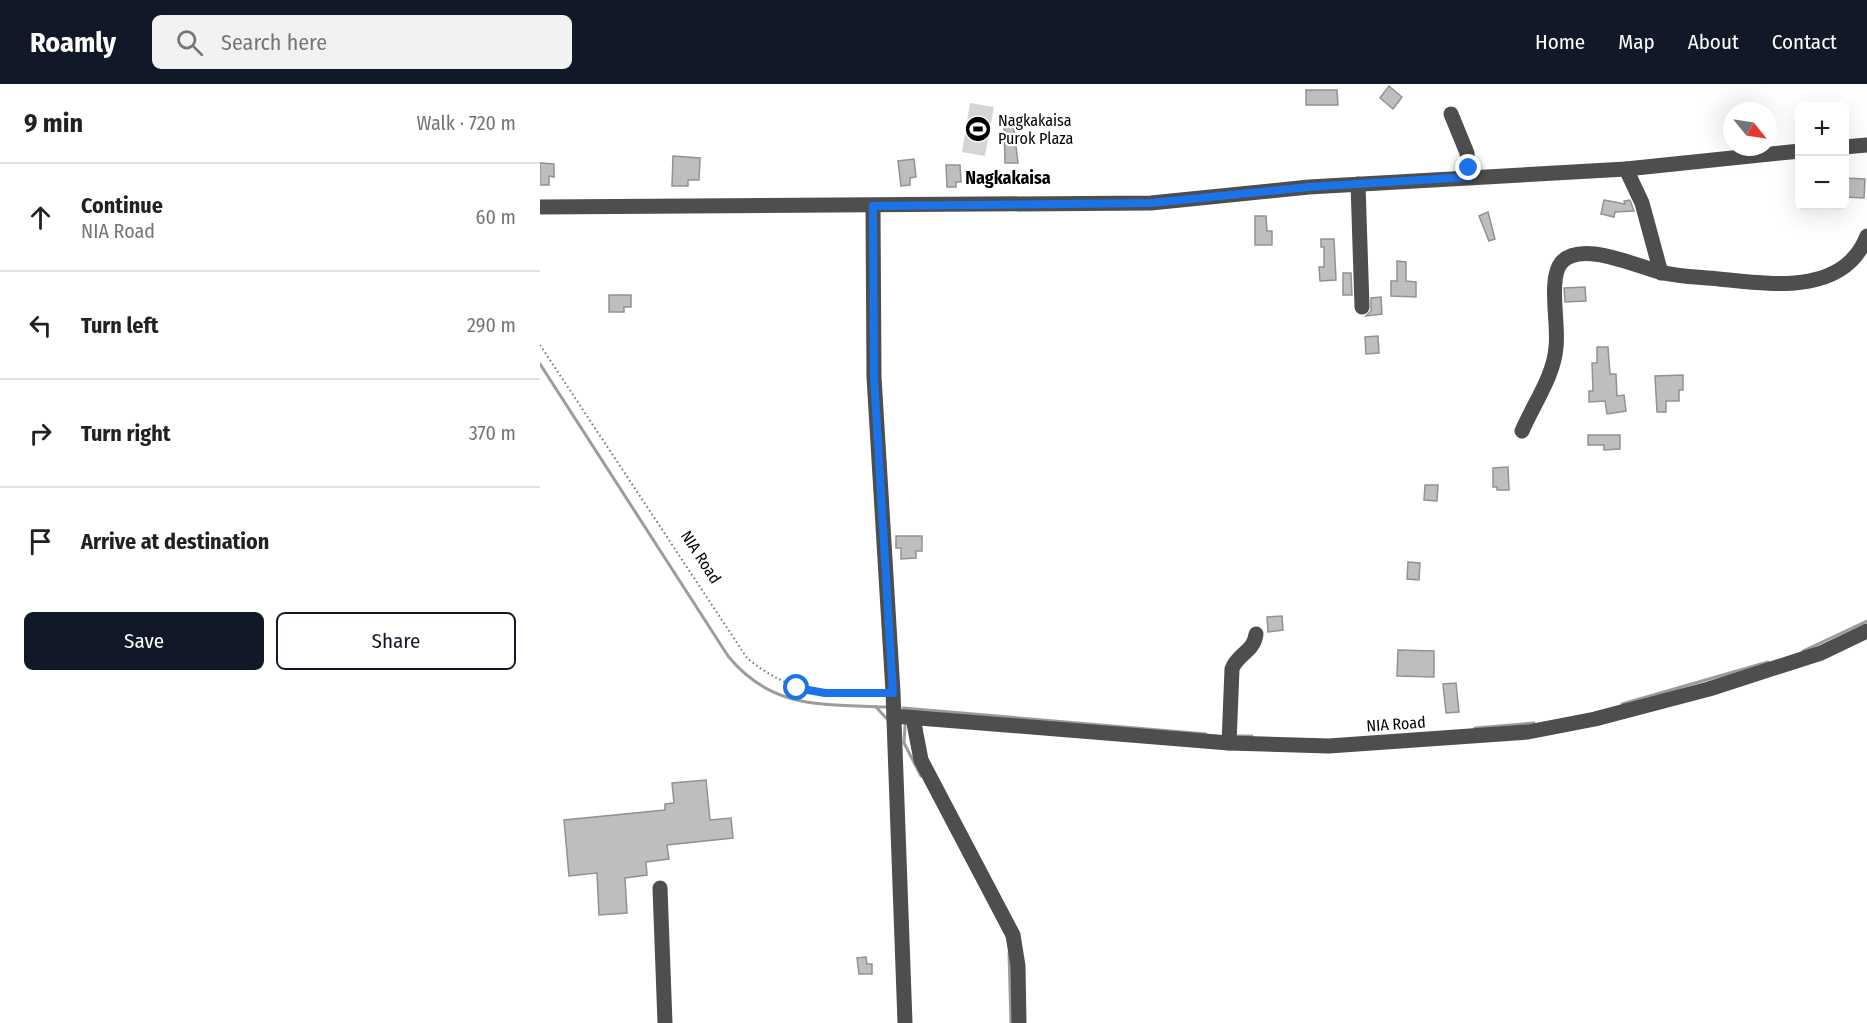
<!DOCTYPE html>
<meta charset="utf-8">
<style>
body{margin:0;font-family:"Fira Sans Condensed",sans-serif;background:#f2f2f2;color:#202124}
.controls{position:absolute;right:18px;top:18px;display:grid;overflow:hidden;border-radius:9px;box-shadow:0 6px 24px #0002}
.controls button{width:54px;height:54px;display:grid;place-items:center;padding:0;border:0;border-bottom:2px solid #e0e0e0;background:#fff;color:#202124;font:30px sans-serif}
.compass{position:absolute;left:1183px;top:18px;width:54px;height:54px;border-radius:50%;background:#fff;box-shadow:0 6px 24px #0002;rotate:120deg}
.stop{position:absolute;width:18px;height:18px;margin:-14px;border:4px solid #1a73e8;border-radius:50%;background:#fff}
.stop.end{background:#1a73e8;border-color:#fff;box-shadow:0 2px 6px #0008}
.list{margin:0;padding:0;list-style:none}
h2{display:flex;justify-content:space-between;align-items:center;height:78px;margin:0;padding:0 24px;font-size:26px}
h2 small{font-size:20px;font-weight:400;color:#757577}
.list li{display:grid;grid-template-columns:39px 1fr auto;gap:18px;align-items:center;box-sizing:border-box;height:108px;padding:0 24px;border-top:2px solid #e0e0e0}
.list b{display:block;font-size:22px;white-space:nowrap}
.list p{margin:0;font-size:20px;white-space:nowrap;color:#757577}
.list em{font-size:20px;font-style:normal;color:#757577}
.actions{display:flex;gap:12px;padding:18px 24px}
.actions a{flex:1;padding:14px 0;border:2px solid #111827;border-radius:9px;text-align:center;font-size:21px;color:#111827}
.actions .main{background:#111827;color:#fff}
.icon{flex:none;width:33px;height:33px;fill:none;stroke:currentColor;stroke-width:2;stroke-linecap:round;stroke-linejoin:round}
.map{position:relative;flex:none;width:1327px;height:939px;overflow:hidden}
header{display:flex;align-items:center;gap:36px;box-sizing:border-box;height:84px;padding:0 30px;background:#111827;color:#fff}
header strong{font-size:28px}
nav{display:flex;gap:33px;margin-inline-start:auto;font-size:21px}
.search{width:420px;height:54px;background:#f2f2f2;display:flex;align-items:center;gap:15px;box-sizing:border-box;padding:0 21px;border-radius:9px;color:#757577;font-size:22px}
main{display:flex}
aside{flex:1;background:#fff}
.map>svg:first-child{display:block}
</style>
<header>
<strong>Roamly</strong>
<div class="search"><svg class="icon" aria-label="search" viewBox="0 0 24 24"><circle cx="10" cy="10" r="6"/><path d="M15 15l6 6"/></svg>Search here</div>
<nav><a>Home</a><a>Map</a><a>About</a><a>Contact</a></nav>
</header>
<main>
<aside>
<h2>9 min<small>Walk · 720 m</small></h2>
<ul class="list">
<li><svg class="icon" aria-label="ahead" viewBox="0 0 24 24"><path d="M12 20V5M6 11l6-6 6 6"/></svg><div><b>Continue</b><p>NIA Road</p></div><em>60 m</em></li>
<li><svg class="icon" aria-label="left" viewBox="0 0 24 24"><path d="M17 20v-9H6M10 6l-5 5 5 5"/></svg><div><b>Turn left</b></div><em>290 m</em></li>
<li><svg class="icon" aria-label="right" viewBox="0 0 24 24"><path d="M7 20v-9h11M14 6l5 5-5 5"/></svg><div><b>Turn right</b></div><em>370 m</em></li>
<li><svg class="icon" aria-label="arrive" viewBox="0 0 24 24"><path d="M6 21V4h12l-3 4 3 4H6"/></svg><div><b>Arrive at destination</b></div></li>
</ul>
<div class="actions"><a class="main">Save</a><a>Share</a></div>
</aside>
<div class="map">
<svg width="1327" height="939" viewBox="0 0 1327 939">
<rect width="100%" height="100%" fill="#fff"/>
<polygon fill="#d5d5d5" points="430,19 454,23 445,72 422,68"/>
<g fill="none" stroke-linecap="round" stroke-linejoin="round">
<g stroke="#9c9c9c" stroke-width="3">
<path d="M0 280 188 572C232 626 283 620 346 623"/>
<polyline points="1263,567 1327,537"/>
<polyline points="1082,620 1228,578"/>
<polyline points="336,623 347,635"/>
<polyline points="363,624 666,650"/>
<polyline points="365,641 364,659 381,692"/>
<polyline points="935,644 994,639"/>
<polyline points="696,652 712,652"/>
<polyline points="469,869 471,939"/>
</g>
</g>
<g fill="#bebebe" stroke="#929292" stroke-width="1.5">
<polygon points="849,2 862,13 853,25 840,14"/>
<polygon points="766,6 797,6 798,21 766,21"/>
<polygon points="464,38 473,38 478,79 465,79"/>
<polygon points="133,72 160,74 159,96 148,96 148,102 132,102"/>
<polygon points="374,75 376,93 370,94 370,101 361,102 358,77"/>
<polygon points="0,79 14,80 14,93 9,92 9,101 0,101"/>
<polygon points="406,81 420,81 421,98 416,98 416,103 407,103"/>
<polygon points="1305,94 1325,95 1324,114 1305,113"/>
<polygon points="1064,116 1085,120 1084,117 1090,116 1094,127 1075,128 1074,133 1061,130"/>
<polygon points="948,128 955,155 949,157 939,132"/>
<polygon points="715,132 726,132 727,147 732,147 732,161 715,161"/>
<polygon points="781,155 794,155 796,196 780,197 779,183 784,183 784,163 781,163"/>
<polygon points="857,177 866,178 866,197 876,198 876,213 851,212 851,197 857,197"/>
<polygon points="803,189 811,189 812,211 803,211"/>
<polygon points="1045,203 1046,217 1025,218 1024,204"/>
<polygon points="69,211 91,211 91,223 84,223 84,228 69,228"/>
<polygon points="841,213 842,230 826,232 831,227 831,214"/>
<polygon points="838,252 839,269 826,270 825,253"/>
<polygon points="1057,263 1068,263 1070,290 1076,290 1077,312 1084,311 1086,327 1067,330 1065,317 1049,318 1049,307 1053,307 1052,279 1057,279"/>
<polygon points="1143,291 1143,306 1139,306 1139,317 1126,317 1126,328 1117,328 1115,292"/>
<polygon points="1048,351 1080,351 1080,365 1064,366 1064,361 1048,361"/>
<polygon points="968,383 969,406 957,406 957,403 953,403 953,384"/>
<polygon points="885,401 898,401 897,417 884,416"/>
<polygon points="356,452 382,452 382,467 376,467 376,474 361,475 361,464 356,464"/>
<polygon points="868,478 880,479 879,496 867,495"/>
<polygon points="742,532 743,546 728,548 727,533"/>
<polygon points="858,566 894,567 894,593 857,592"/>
<polygon points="916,599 919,628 906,629 903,600"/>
<polygon points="166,696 170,736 191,734 193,754 127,761 129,775 106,778 107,791 85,794 87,829 59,831 57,789 29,792 24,736 125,726 125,720 134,719 132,699"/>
<polygon points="326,873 327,880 332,880 332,890 319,890 317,874"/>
</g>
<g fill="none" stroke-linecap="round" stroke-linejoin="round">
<path stroke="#707070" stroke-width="2" stroke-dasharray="1.5 3" stroke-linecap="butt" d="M0 261 207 574C250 610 288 611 341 609"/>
<g stroke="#4e4e4e" stroke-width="15">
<polyline points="911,30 927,69 929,93"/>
<polyline points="1304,63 1327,61"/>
<polyline points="1086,85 1102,119 1121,189"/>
<polyline points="818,100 822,223"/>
<polyline points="333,122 334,293 353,608 365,939"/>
<polyline points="0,123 611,119 769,103 1086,85 1260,67"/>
<path d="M982 347C993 321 1014 292 1016 263 1019 242 1008 195 1021 179 1040 155 1098 183 1120 188 1139 193 1160 193 1179 195 1230 200 1304 212 1327 152"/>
<polyline points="354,632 689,659 789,662 988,648 1055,635 1169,605 1281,569 1327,547"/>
<polyline points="373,634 381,676 473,851 478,882 479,939"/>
<path d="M689 659 692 585C697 570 714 568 716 550"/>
<polyline points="120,804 125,939"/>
</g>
</g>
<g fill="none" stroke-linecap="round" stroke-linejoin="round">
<polyline stroke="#1a73e8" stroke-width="8" points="257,604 285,609 353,609 334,293 333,122 611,119 769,103 929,93 929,84"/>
</g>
<defs>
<g id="stadium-disc" transform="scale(1.35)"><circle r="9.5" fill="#000" stroke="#fff"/><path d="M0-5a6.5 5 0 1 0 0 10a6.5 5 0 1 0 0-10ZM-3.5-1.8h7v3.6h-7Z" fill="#fff"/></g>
</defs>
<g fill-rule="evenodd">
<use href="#stadium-disc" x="438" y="45"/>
</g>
<g text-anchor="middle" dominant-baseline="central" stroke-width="4.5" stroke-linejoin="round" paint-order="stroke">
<g font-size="16" fill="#000" stroke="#fff" text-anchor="start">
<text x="458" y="36">Nagkakaisa<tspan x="458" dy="18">Purok Plaza</tspan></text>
</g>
<g font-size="16" fill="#000" stroke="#fff">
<text transform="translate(161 473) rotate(57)">NIA Road</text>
<text transform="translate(856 640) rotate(-4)">NIA Road</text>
</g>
<g font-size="18" font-weight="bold" fill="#000" stroke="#fff">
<text x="468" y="94">Nagkakaisa</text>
</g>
</g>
</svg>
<div class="controls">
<button>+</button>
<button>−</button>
</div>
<svg class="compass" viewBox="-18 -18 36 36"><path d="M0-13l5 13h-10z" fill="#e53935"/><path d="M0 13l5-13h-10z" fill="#757577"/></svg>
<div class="stop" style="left:257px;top:604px"></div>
<div class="stop end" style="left:929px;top:84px"></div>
</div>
</main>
